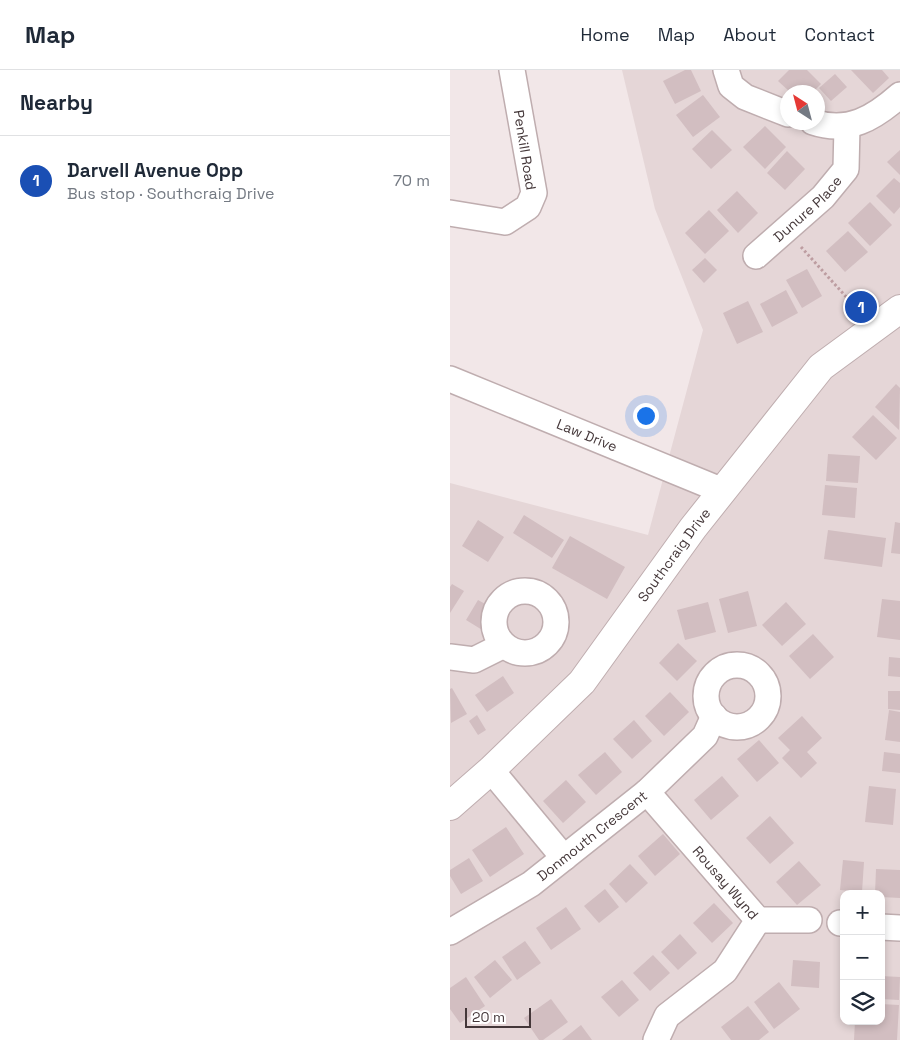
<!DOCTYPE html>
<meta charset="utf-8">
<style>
body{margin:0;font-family:"Space Grotesk",sans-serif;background:#f2f2f3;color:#1f2937}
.controls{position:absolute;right:15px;bottom:15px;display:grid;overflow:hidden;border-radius:10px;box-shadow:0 2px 8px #0003}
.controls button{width:45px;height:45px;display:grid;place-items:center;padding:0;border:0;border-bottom:1px solid #e0e1e3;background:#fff;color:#1f2937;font:25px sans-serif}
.compass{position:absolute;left:330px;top:15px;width:45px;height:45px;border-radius:50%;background:#fff;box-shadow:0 2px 8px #0003;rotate:324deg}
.scale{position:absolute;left:15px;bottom:12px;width:66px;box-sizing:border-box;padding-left:5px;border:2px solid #443739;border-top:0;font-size:14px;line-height:18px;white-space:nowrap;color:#443739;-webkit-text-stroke:4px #fff;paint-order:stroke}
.you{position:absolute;left:195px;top:345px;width:18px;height:18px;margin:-12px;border:4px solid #fff;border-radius:50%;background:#1a73e8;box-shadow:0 0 0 8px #1a73e833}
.badge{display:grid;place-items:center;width:32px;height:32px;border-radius:50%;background:#0f766e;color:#fff;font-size:16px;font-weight:700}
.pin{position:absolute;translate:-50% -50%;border:2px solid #fff;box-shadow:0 1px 5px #0006}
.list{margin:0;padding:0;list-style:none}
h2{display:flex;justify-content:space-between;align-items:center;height:65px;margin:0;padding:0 20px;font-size:21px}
h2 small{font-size:16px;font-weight:400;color:#747a83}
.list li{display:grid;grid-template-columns:32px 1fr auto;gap:15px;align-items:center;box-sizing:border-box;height:90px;padding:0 20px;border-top:1px solid #e0e1e3}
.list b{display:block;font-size:19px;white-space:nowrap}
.list p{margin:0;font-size:16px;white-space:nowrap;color:#747a83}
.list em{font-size:16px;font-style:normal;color:#747a83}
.icon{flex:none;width:28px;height:28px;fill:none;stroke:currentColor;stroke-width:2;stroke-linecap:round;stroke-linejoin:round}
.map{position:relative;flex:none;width:450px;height:970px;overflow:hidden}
header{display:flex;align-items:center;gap:30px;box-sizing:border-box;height:70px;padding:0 25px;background:#fff;border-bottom:1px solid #e0e1e3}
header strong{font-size:24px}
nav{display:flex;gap:28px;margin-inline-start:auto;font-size:18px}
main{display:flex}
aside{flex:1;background:#fff}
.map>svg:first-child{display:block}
</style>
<header>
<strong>Map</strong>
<nav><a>Home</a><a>Map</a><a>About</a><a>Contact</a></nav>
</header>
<main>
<aside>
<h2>Nearby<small></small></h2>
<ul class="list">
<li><span class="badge" style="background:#1a4fb4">1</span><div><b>Darvell Avenue Opp</b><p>Bus stop · Southcraig Drive</p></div><em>70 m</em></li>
</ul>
</aside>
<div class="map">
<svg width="450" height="970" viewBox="0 0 450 970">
<rect width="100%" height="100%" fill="#f2e7e8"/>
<path fill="#e5d6d7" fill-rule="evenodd" d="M172 0H450V970H0V413L198 465 253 260 205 139ZM338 22H368V52H338ZM394 824H431V951H394Z"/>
<g fill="#d2bec1">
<polygon points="235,0 241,0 251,21 225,34 213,11"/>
<polygon points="339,0 357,0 371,14 363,22 340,22 328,11"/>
<polygon points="401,0 432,0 439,8 423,23"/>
<polygon points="385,4 397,17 381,31 369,18"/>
<polygon points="253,25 270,47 243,67 226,45"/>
<polygon points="315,56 336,77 315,99 293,77"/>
<polygon points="262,60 282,80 261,99 242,79"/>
<polygon points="450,80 450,105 437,92"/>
<polygon points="337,81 355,99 335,120 317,103"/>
<polygon points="444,108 450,113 450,137 444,144 426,126"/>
<polygon points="287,121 308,143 288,163 267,140"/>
<polygon points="420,132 442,155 420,176 398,153"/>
<polygon points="259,140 279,161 255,184 235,163"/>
<polygon points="398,161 418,182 395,202 376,181"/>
<polygon points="255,188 267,200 254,213 242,200"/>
<polygon points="357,199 372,226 352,238 336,210"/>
<polygon points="336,220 348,243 322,257 310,234"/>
<polygon points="298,231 313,262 287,274 273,243"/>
<polygon points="446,314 450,318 449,360 425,337"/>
<polygon points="423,345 447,368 426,390 402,367"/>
<polygon points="378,384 410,386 408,413 376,411"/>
<polygon points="375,415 407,418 405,448 372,445"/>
<polygon points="74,445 114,470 102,488 63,463"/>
<polygon points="28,450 54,467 38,492 12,476"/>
<polygon points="445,452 450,453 450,484 441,483"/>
<polygon points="378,460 436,468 432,497 374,489"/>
<polygon points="120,466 175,497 157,529 102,498"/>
<polygon points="2,514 14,521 0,543 0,517"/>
<polygon points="298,521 307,556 278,563 269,529"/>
<polygon points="432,529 450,531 450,570 427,567"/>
<polygon points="28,530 46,540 34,561 16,550"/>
<polygon points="258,532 266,562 235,570 227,540"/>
<polygon points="336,532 356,554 332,576 312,555"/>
<polygon points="363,564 384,587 360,609 339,586"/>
<polygon points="228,573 247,591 227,611 209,593"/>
<polygon points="439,587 450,588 450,607 438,606"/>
<polygon points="53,606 64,623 37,642 25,625"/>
<polygon points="2,618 17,644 1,653 0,619"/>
<polygon points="438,621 450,621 450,640 438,639"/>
<polygon points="220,622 239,642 214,666 195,646"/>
<polygon points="439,640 450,642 450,672 435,670"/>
<polygon points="27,645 36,660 28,665 19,651"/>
<polygon points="352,646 372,668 357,682 367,693 351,708 332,688 340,680 328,668"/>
<polygon points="184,650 202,671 182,689 163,669"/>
<polygon points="309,670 329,693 307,712 287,689"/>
<polygon points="155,682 172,702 146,725 128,705"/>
<polygon points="434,682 450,684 450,703 432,701"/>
<polygon points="272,706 289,726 261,750 244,730"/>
<polygon points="116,710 136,732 113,753 93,731"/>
<polygon points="419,716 446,719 443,755 415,752"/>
<polygon points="320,746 344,773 320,794 296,768"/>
<polygon points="56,757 74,784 40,807 22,780"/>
<polygon points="213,764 230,784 205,806 188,786"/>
<polygon points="19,788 33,811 11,824 0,806 0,800"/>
<polygon points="393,790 414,792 412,822 390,820"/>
<polygon points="349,791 371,815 347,835 326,812"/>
<polygon points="180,794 198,813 176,833 159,814"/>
<polygon points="426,799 450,800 450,828 431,827 431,824 425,824"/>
<polygon points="155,819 169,837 149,853 134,836"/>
<polygon points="264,833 283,853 262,873 243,853"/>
<polygon points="116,837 131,859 101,880 86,858"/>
<polygon points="230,864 247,883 228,900 211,882"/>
<polygon points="75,871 91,893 67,910 52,887"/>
<polygon points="203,885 220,903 200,921 183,903"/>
<polygon points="45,890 62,910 40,928 24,907"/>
<polygon points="343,890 370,892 369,918 341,916"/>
<polygon points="431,906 450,907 449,930 431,929"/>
<polygon points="16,907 35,936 10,953 0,939 0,918"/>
<polygon points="172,910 189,930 169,947 151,927"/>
<polygon points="329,912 350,939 324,959 304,932"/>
<polygon points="101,929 118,952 93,970 89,970 74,948"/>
<polygon points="431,934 449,935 447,970 404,970 405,951 431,951"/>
<polygon points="298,936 319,962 309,970 281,970 271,957"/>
<polygon points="131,955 142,970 112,970"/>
</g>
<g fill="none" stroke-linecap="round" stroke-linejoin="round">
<g stroke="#bfadaf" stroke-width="28">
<g id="minor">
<polyline points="276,0 281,16 295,27 338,44"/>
<path d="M363 52C398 64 424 48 450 25"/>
<polyline points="0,143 55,152 78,137 84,123 62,0"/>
<path id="s1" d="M306 186 373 127 396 99 397 56"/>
<path id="s2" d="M0 309 273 421"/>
<circle cx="75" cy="552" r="31"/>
<polyline points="0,587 24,590 54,575"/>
<circle cx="287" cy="626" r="31"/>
<polyline points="41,700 114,788"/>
<path id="s3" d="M197 722 308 850 275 901 217 946 206 970"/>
<polyline points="308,850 359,850"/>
<polyline points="390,853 394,853"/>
<polyline points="431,857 450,858"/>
<path id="s4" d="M0 862 81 814 197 722 255 666 264 646"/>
</g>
</g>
<g stroke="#bfadaf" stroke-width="30">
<g id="tertiary">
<path id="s5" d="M0 736 41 700 132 612 243 458 371 297 450 239"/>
</g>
</g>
<polyline stroke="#bd9da1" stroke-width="3" stroke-dasharray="2.5 2.5" stroke-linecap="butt" points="351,177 409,241"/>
<use href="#minor" stroke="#fff" stroke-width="25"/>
<use href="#tertiary" stroke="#fff" stroke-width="28"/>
</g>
<g text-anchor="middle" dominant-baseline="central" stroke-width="4" stroke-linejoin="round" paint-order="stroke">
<g font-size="14" fill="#443739" stroke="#fff">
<text transform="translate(75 80) rotate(81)">Penkill Road</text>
<text stroke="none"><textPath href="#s1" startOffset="70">Dunure Place</textPath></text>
<text stroke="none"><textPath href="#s2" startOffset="148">Law Drive</textPath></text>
<text stroke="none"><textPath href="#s5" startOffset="338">Southcraig Drive</textPath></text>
<text stroke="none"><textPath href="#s4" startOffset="172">Donmouth Crescent</textPath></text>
<text stroke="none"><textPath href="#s3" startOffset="120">Rousay Wynd</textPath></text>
</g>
</g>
</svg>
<div class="controls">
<button>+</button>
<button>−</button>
<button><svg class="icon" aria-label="layers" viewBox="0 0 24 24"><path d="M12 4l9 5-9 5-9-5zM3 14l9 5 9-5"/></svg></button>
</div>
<svg class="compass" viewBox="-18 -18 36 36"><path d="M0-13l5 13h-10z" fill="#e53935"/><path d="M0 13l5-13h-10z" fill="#747a83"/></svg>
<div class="scale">20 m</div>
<div class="you"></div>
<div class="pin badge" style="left:411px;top:237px;background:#1a4fb4">1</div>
</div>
</main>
